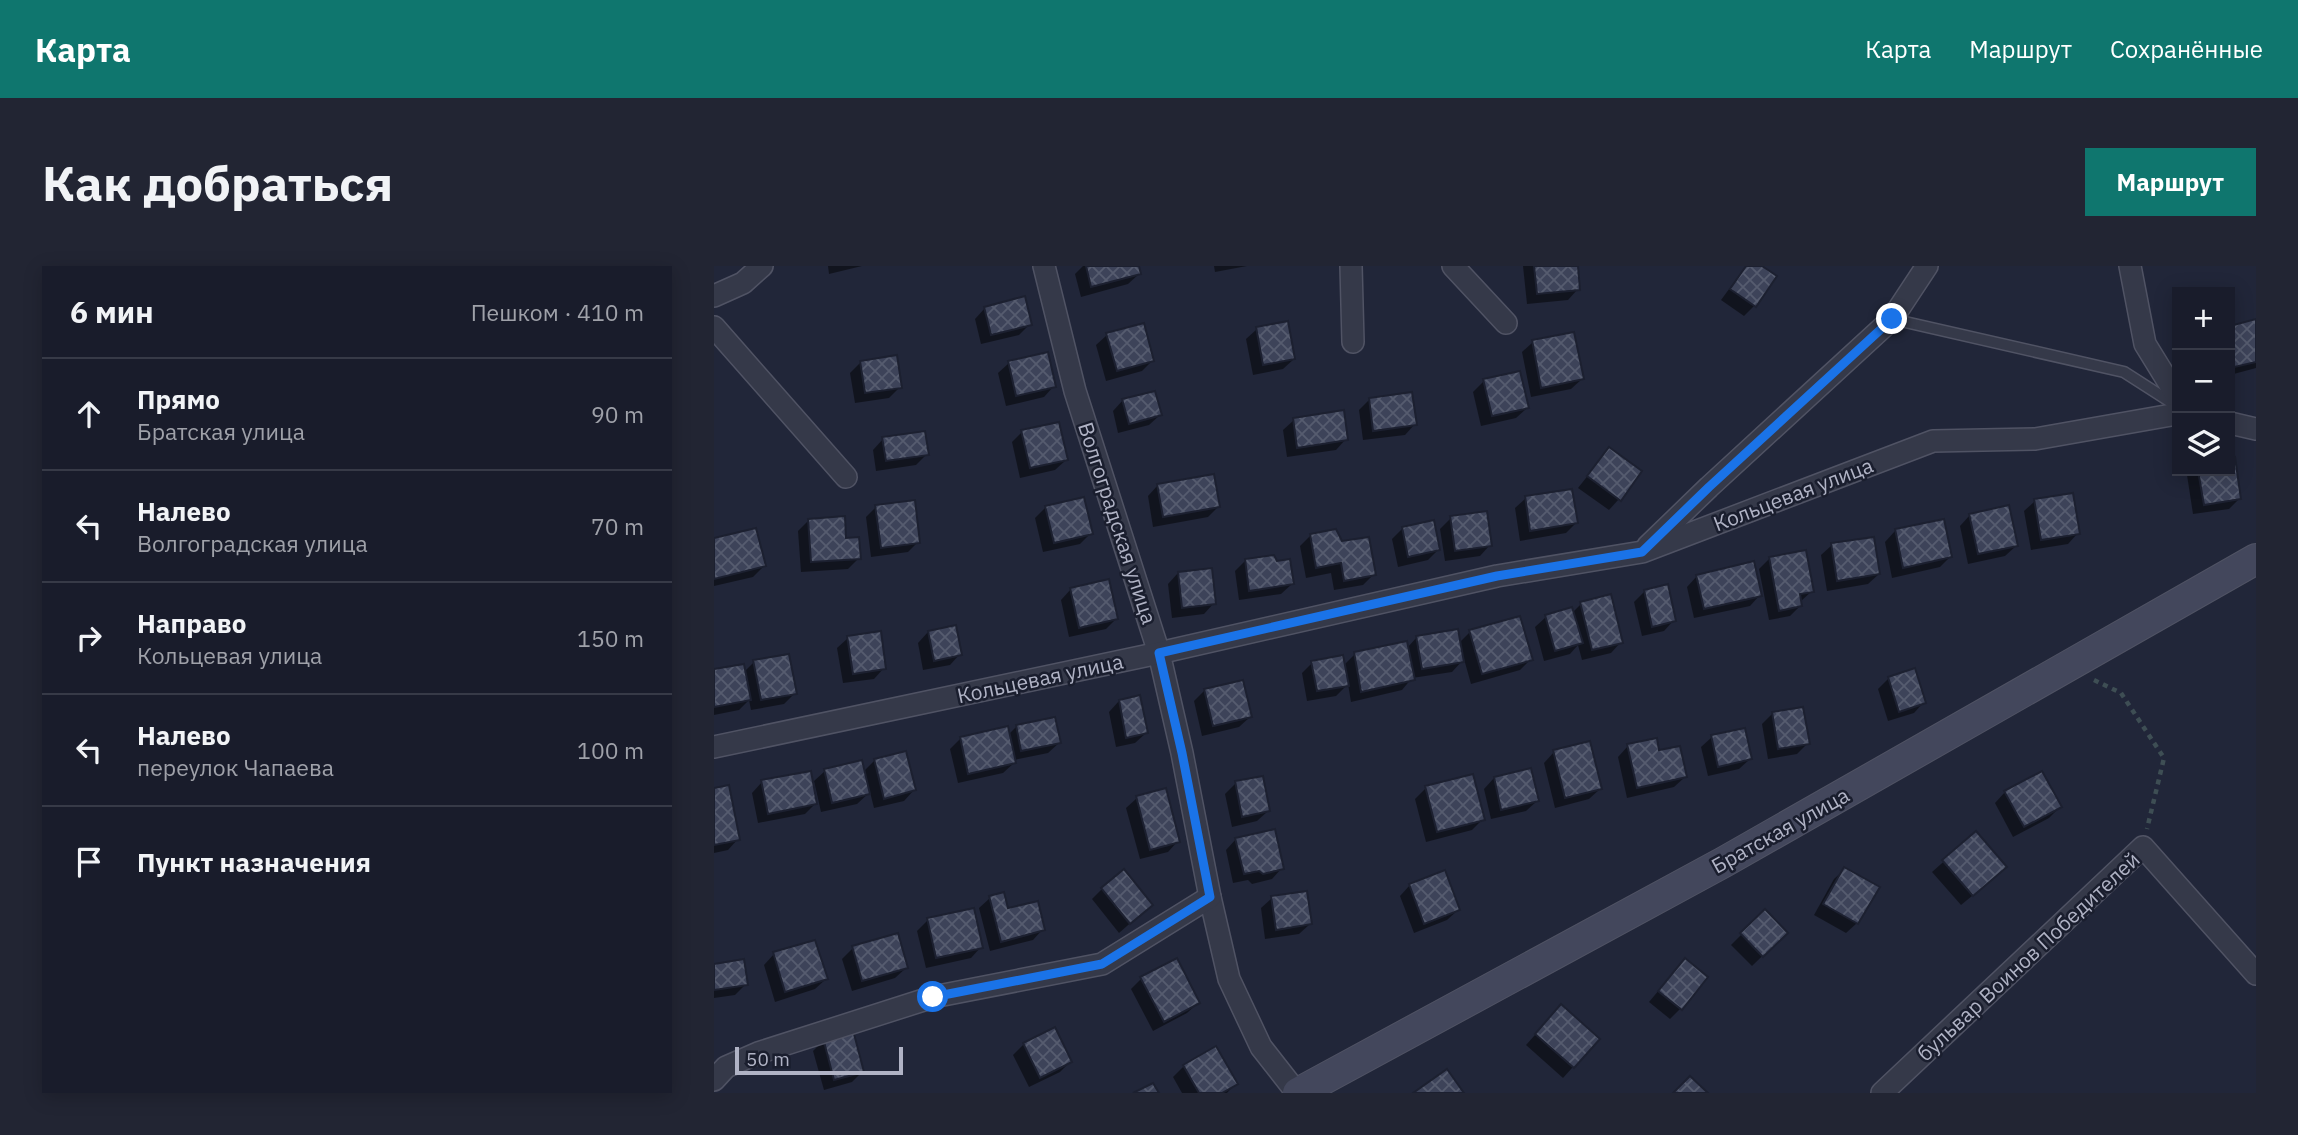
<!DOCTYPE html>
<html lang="ru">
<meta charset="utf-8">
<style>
body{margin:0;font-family:"IBM Plex Sans",sans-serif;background:#222533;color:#f1f3f6}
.controls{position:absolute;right:21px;top:21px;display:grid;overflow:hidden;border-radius:0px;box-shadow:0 4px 18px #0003}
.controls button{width:63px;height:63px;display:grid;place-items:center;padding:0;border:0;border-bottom:2px solid #373a47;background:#191c2b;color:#f1f3f6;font:35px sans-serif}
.scale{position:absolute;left:21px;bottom:18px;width:168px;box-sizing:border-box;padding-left:7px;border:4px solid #b0b3c5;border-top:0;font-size:19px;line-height:24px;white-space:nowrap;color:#b0b3c5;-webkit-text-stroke:5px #1a1e2e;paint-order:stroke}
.stop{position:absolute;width:21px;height:21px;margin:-16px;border:5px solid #1a73e8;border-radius:50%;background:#fff}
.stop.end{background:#1a73e8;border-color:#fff;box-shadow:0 2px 7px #0008}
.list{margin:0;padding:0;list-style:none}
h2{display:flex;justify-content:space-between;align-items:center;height:91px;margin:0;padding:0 28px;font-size:30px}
h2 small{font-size:23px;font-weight:400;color:#9fa1a9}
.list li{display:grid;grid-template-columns:46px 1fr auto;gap:21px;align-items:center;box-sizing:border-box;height:112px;padding:0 28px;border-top:2px solid #373a47}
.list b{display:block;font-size:26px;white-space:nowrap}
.list p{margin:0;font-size:23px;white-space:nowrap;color:#9fa1a9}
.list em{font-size:23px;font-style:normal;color:#9fa1a9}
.icon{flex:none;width:38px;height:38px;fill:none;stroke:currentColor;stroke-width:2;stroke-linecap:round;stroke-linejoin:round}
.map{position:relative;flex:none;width:1542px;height:827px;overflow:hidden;border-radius:0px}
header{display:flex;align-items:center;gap:42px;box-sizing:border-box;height:98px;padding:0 35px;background:#0f766e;color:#fff}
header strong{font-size:33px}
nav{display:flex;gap:38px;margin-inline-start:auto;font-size:24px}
.intro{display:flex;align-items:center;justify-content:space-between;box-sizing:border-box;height:168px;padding:0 42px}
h1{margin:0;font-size:49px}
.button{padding:18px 32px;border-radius:0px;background:#0f766e;color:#fff;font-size:24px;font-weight:700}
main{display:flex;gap:42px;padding:0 42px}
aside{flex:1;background:#191c2b;border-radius:0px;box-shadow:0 4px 18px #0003}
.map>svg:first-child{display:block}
</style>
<header>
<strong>Карта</strong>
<nav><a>Карта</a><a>Маршрут</a><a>Сохранённые</a></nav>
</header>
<div class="intro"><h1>Как добраться</h1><a class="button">Маршрут</a></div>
<main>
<aside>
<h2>6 мин<small>Пешком · 410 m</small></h2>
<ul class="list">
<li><svg class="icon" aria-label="ahead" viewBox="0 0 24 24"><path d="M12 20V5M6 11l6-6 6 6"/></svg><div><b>Прямо</b><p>Братская улица</p></div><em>90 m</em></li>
<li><svg class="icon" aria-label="left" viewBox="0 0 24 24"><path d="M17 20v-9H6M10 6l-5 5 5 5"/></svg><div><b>Налево</b><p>Волгоградская улица</p></div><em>70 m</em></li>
<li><svg class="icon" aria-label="right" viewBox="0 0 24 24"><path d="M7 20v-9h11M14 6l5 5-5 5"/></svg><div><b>Направо</b><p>Кольцевая улица</p></div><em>150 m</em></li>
<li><svg class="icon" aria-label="left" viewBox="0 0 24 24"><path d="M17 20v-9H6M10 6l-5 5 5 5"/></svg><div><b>Налево</b><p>переулок Чапаева</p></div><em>100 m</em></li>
<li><svg class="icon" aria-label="arrive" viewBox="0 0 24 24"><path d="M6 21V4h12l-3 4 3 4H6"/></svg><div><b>Пункт назначения</b></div></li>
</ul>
</aside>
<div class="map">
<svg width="1542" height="827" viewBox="0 0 1542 827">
<defs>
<pattern id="building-cross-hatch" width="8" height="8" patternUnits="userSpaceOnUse" patternTransform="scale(1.75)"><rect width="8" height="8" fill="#3d4359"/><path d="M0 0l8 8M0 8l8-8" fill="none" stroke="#565c6f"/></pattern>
</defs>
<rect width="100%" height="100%" fill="#212639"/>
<g fill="#0007">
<polygon points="114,0 148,0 115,8"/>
<polygon points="369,0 423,0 425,8 414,18 367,31 361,8"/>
<polygon points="500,0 533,0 501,6"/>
<polygon points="809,0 862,0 864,23 854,34 813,38"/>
<polygon points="1032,0 1045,0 1040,40 1030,50 1007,34"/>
<polygon points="271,42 316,58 305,69 267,78 261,53"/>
<polygon points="1542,55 1542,102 1516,109 1516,62"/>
<polygon points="543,63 580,93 569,103 539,109 532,73"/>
<polygon points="393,69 439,94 428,105 392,115 382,79"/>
<polygon points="819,76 868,113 857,123 817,131 808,86"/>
<polygon points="147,96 186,121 175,132 141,137 136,107"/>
<polygon points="295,97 340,120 330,131 292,140 284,107"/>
<polygon points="770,115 813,142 802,152 767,160 759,126"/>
<polygon points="409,134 446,149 435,159 404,167 399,145"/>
<polygon points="655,134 701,158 691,169 649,174 645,144"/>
<polygon points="580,154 632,173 622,184 573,191 569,164"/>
<polygon points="308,166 352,194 341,204 306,212 298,176"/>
<polygon points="169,173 213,188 202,199 162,205 159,184"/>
<polygon points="895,183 905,233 895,244 864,222"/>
<polygon points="1516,193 1519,193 1526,232 1515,243 1479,248 1473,209 1477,205 1516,205"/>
<polygon points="444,219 504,241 494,251 439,261 434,230"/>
<polygon points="812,232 862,257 852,267 806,275 801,242"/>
<polygon points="1321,235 1364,267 1354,278 1317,284 1310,245"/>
<polygon points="162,241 204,276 194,286 157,291 152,251"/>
<polygon points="332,241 377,267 366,278 329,286 321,252"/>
<polygon points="1256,249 1302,280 1291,290 1254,298 1246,260"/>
<polygon points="737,252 776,279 766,290 731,295 726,263"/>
<polygon points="95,254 131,274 145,292 134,303 87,306 84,265"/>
<polygon points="1229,255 1236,291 1226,301 1178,312 1171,276 1181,265"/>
<polygon points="689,262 724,284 714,294 684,301 678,273"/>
<polygon points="597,269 627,277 660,308 649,319 620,324 617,307 592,312 586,280"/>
<polygon points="0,274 50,300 39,311 0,320"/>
<polygon points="1118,279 1165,308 1154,318 1113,325 1107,289"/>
<polygon points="1056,292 1098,325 1086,336 1086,340 1076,350 1055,354 1045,303"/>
<polygon points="532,294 578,318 567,328 525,334 521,305"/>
<polygon points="464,307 500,337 490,348 458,352 454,318"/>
<polygon points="983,310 1046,329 1036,340 980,352 973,321"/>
<polygon points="357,323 402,353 392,363 355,371 347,334"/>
<polygon points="931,325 960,354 950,365 928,370 920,336"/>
<polygon points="867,338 907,376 897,387 868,394 864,379 856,388 830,395 821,361 832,351 858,347"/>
<polygon points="214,366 246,388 236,399 209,404 204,377"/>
<polygon points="756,366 817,393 806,404 757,418 750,393 738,406 698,412 688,424 637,436 634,418 622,430 593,435 588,407 598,397 629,400 641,388 693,382 703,371 745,377"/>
<polygon points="134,372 170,402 160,413 129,417 123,382"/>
<polygon points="40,396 81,427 70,438 37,444 35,434 25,444 0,449 0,405 30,406"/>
<polygon points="1175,412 1210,436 1200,447 1174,455 1164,423"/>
<polygon points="491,424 536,451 525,461 488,470 480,435"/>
<polygon points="405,435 432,467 421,477 402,481 395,446"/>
<polygon points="1058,448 1094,477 1083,488 1054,493 1048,458"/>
<polygon points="303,460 345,477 334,487 300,494 300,497 289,507 244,517 236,483 247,472 294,469"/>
<polygon points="998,471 1036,493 1025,503 994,510 987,481"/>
<polygon points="914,480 944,487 971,511 960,521 913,532 904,491"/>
<polygon points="840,486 886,523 875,533 841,542 830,497"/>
<polygon points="161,494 200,524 190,535 160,542 156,526 143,538 107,546 100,515 111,505 149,506"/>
<polygon points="780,512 823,535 812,545 777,553 770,523"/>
<polygon points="48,516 101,538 91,548 44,557 38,527"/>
<polygon points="522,517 554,545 543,555 518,561 511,528"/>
<polygon points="712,522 769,553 758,564 712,576 701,533"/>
<polygon points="0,524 24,573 14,584 0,587"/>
<polygon points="1291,526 1346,541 1335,552 1299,571 1281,537"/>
<polygon points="423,532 464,575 454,586 426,593 412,542"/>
<polygon points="1262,567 1280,612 1247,639 1218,606"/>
<polygon points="522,573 568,602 558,613 538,618 534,614 519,617 512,584"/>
<polygon points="1131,603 1143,657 1132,667 1100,649 1120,613"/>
<polygon points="696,619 744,644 733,654 700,667 686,630"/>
<polygon points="388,623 437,639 405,667 378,633"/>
<polygon points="276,632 293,644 329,663 319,674 276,685 265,642"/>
<polygon points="558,632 596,658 585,668 551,673 547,642"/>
<polygon points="1051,645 1072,667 1038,700 1017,679"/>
<polygon points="214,654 267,681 257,692 212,702 203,665"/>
<polygon points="139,682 192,702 181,712 138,725 128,693"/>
<polygon points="60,688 112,713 101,723 61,736 50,699"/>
<polygon points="0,700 32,718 21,729 0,732"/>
<polygon points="961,705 967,742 956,753 935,736"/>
<polygon points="427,713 484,737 473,747 439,765 417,723"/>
<polygon points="837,751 884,773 849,812 812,779"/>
<polygon points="110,774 148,806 138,816 110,824 99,785"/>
<polygon points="310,778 356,796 346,806 315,821 299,789"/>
<polygon points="502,782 522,817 513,827 468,827 459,811 470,800"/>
</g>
<g fill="url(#building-cross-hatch)" stroke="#1c2030" stroke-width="2">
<polygon points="372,0 425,0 427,8 377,21"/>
<polygon points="820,0 864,0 866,24 823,28"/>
<polygon points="1032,0 1048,0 1063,10 1042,41 1016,23"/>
<polygon points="311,30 318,59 277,69 270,41"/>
<polygon points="1542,53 1542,96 1516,102 1516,60"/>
<polygon points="574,55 581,93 549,99 542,61"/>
<polygon points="430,57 440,95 403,105 392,67"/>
<polygon points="860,66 870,113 827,122 818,74"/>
<polygon points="334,86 342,121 302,130 294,95"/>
<polygon points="183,89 188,122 151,127 146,95"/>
<polygon points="806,105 815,142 778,150 769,113"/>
<polygon points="441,125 448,149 415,158 408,133"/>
<polygon points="698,126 703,159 659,165 655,132"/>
<polygon points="630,144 634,174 583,182 579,152"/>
<polygon points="345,156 354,194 316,202 307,164"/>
<polygon points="211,165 215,189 172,195 168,171"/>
<polygon points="895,181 928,205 907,235 873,210"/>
<polygon points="1521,191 1527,233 1490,239 1484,205 1516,205 1516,192"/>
<polygon points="500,208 506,241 449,251 443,218"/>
<polygon points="858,223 864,257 816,265 811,230"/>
<polygon points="1359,227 1366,268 1327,274 1320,233"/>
<polygon points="370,231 379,268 340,277 331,240"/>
<polygon points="201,234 206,277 167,282 161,239"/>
<polygon points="1295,239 1304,280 1264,288 1255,248"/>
<polygon points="773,245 778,280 741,285 736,250"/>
<polygon points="131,250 132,272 145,271 147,293 97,296 94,253"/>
<polygon points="1230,253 1238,291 1189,302 1181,263"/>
<polygon points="720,254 726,284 694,291 688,261"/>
<polygon points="42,262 52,300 0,313 0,272"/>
<polygon points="622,263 628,275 655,271 662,309 630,315 627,297 602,302 596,268"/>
<polygon points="1160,271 1166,308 1123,315 1117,277"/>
<polygon points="1092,284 1100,326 1086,328 1088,340 1065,345 1055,291"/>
<polygon points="560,289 563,295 576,293 580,318 535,325 531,293"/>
<polygon points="1040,295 1048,330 990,343 982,309"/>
<polygon points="498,302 502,338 468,342 464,306"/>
<polygon points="395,313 404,353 365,362 356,322"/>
<polygon points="954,318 962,355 938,361 930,324"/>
<polygon points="897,328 909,377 878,384 866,336"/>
<polygon points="858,341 869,377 841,385 831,349"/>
<polygon points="806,350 819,394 768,408 755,364"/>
<polygon points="242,359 248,389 220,395 214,365"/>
<polygon points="744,363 750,396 708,403 702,370"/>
<polygon points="167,365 172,403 139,408 133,370"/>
<polygon points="693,375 701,414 647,426 640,386"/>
<polygon points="75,388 83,428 47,434 39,394"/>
<polygon points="629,389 635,420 603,425 597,395"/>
<polygon points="30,398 37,434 0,441 0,403"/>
<polygon points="1201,402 1212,437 1185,446 1174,411"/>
<polygon points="529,414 538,451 499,460 490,423"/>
<polygon points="426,429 434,467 412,472 405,434"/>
<polygon points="1089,441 1096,478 1064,483 1058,446"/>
<polygon points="341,451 347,477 307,485 302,459"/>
<polygon points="294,460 302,497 254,508 246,471"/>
<polygon points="1031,462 1038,493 1004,501 997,469"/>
<polygon points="943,472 945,484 966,480 973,511 923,522 913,478"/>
<polygon points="876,475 888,523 851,532 839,484"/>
<polygon points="192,485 202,524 170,533 160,493"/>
<polygon points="148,494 156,528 118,537 110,503"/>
<polygon points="817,502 825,535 787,544 780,511"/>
<polygon points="97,505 103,538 54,548 47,514"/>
<polygon points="1328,505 1348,541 1310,561 1290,525"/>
<polygon points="759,508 771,554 723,566 711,520"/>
<polygon points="549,510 556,545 528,551 521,515"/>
<polygon points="15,519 26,574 0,579 0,522"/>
<polygon points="452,522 466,576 436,584 422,530"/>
<polygon points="561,563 570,603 549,608 545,605 530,608 521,572"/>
<polygon points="1262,565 1293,601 1259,630 1228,594"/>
<polygon points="1130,601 1166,621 1144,658 1109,638"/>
<polygon points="410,603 439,639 416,658 387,622"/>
<polygon points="731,604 746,644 710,658 695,618"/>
<polygon points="593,625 598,658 562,664 557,630"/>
<polygon points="290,626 294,642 324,635 331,664 287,676 275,630"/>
<polygon points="260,642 269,682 222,692 213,652"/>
<polygon points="1051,643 1074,667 1049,691 1026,667"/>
<polygon points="184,667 194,702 148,715 138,680"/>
<polygon points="101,674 114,713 71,726 59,686"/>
<polygon points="463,692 486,737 450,756 426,711"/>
<polygon points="971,692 994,711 968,744 944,725"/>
<polygon points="30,693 34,719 0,724 0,698"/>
<polygon points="847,738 886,773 860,802 821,768"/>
<polygon points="341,761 358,796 326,812 309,777"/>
<polygon points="139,764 150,806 120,814 109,772"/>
<polygon points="502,780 524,818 508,827 485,827 469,799"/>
<polygon points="733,803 750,827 699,827"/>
<polygon points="976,810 994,827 959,827"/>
<polygon points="439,817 445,827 419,827"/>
</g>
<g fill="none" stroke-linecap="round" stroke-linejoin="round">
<g stroke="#505364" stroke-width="13">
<polyline id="service" points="1178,53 1410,106 1463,140"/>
</g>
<g stroke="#505364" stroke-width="24">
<g id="minor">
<polyline points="330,0 361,125 445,387 468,487 496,631 515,713 547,781 583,827"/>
<polyline points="637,0 639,76"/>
<polyline points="739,0 792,57"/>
<polyline points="1416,0 1431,78 1463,130"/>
<polyline points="0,30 29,17 48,0"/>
<polyline points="0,61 132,211"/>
<polyline points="1516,157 1542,163"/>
<polyline points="934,280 995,221 1178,53 1213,0"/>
<polyline points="0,481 445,387 783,310 928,286 1219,175 1321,173 1463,148"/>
<polyline points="0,814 12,801 44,787 219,731 388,698 496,631"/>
<polyline points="1168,827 1429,581 1542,708"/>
</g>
</g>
<g stroke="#505364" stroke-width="32">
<polyline id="secondary" points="584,827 1010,596 1542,293"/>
</g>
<polyline stroke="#3e4e54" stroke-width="4.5" stroke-dasharray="5 5" stroke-linecap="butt" points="1380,414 1407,427 1450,492 1433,563"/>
<use href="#service" stroke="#353949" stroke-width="10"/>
<use href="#minor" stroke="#353949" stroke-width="21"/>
<use href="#secondary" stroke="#43475c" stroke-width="30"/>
</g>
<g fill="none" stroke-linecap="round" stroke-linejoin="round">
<polyline stroke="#1a73e8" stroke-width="9" points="219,731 388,698 496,631 468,487 445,387 783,310 928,286 995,221 1178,53"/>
</g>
<g text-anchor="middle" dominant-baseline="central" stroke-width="5" stroke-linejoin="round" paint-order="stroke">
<g font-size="21" fill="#b0b3c5" stroke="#1a1e2e">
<text transform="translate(1079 228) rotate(-21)">Кольцевая улица</text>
<text transform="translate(404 257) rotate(72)">Волгоградская улица</text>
<text transform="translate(326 412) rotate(-12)">Кольцевая улица</text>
<text transform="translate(1066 564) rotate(-29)">Братская улица</text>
<text transform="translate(1314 690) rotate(-43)">бульвар Воинов Победителей</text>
</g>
</g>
</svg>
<div class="controls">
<button>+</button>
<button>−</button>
<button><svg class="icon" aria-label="layers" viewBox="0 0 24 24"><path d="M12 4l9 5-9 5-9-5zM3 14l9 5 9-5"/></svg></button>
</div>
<div class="scale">50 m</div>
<div class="stop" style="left:219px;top:731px"></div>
<div class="stop end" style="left:1178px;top:53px"></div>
</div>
</main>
